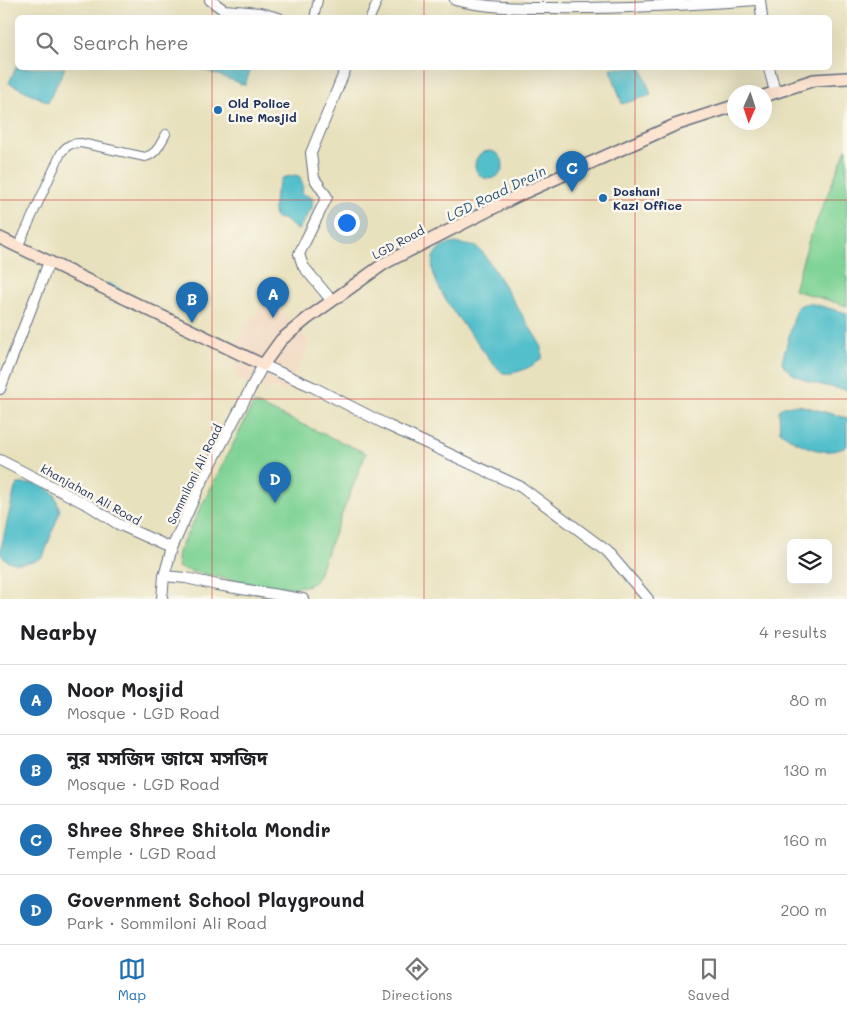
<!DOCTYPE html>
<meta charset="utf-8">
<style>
body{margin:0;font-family:Mali,"Noto Sans Bengali",sans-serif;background:#f6f6f6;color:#202124}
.controls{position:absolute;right:15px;bottom:15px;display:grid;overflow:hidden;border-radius:8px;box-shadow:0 5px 20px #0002}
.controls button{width:45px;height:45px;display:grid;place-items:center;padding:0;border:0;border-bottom:1px solid #e0e0e0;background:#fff;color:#202124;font:25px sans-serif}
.compass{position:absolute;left:727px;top:85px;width:45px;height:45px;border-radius:50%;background:#fff;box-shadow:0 5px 20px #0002;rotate:183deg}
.you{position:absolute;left:346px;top:222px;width:18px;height:18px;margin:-12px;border:4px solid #fff;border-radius:50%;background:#1a73e8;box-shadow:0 0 0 8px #1a73e833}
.badge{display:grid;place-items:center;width:32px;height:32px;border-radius:50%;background:#1f6fb2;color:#fff;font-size:16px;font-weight:700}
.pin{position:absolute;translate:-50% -41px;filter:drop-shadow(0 1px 2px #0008)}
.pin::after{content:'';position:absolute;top:26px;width:18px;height:15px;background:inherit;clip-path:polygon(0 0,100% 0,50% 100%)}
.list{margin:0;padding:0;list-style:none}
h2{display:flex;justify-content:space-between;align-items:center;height:65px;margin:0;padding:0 20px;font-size:21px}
h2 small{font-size:16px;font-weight:400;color:#757577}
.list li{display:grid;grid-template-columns:32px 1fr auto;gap:15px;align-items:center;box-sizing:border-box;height:70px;padding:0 20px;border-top:1px solid #e0e0e0}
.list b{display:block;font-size:19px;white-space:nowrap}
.list p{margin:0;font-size:16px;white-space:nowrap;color:#757577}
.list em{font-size:16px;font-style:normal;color:#757577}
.icon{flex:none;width:28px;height:28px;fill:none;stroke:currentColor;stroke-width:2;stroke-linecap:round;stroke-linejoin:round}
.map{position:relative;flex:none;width:847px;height:599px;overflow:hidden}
.search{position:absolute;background:#fff;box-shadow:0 5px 20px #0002;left:15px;right:15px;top:15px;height:55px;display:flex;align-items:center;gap:12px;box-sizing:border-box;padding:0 18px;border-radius:8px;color:#757577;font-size:19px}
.sheet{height:345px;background:#fff}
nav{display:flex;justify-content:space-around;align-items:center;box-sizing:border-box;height:70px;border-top:1px solid #e0e0e0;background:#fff;font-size:14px;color:#757577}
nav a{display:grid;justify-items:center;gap:2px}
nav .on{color:#1f6fb2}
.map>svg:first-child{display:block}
</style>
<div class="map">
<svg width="847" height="599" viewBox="0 0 847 599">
<rect width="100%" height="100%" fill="#fbf7ec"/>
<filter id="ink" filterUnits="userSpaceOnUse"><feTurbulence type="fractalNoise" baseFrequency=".02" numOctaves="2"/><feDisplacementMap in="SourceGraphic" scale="10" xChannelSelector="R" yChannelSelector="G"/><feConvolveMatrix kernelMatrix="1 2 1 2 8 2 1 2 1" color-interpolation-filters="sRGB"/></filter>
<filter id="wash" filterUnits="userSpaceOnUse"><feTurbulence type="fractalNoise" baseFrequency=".0096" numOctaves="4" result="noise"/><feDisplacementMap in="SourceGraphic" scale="20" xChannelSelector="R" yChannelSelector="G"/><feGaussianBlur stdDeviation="1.12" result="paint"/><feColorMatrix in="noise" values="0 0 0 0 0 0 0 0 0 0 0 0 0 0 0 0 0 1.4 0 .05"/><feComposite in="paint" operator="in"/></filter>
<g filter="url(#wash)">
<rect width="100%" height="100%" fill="#e8e1bd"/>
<polygon fill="#f1d5bd" points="270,297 310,344 286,391 237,380 234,346 247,325"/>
<g fill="#80d396" stroke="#4e817a">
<polygon points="846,149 847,149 847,306 794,290 809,240"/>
<path d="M254 403 366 453 316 580C305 599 201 574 179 568L177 560 178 552Z"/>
</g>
<g fill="#52bfcb" stroke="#367794">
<polygon points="17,65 18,68 65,68 48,102 9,83"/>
<polygon points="203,68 251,68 245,85 202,69"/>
<polygon points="610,68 642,68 651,95 622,104"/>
<circle cx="489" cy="165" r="14"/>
<path d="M296 175 300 177 303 185 302 194 313 198 312 208 298 230 283 219 275 218C272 202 275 192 282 178Z"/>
<path d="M456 243 477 247 485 255 542 347V359C530 367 517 375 503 373 491 363 483 349 473 337 457 317 401 250 456 243Z"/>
<path d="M809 303 847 313V390C829 387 790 381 782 362L797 307 800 305Z"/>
<path d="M799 405 847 418V446C825 459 798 445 780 431L779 411 783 406Z"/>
<path d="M18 484H37L50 490 55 495 60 511 43 557C31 563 7 569 0 552L15 488Z"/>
</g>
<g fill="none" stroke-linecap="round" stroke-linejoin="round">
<polyline stroke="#52bfcb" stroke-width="3" points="108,284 119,289"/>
</g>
</g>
<g filter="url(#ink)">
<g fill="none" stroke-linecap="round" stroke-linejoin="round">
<g stroke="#636d7f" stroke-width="10">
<g id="minor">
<polyline points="314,18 318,0"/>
<polyline points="370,18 378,0"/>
<path d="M18 247 61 153C67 145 71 143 81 143L145 157C157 154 160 144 166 134"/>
</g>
</g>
<g stroke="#636d7f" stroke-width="12">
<g id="tertiary">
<polyline points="210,0 224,10 260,13 279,18"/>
<path d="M455 0C486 8 518 8 550 8 618 9 687 5 756 0"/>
<polyline points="760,0 762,18"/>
<polyline points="769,68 775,92"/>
<polyline points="332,301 303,266 299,254 327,197 314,178 311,153 346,68"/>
<polyline points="0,389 49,262"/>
<polyline points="0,460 90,506 118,524 172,548"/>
<polyline points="164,576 186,578 217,585 303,599"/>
<polyline points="162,599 164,576 172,548 199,487 263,365 313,387 389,426 521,487 607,551 648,599"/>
</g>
</g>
<g stroke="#636d7f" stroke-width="14">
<g id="secondary">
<polyline points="764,96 814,80 847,78"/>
<polyline points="0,238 263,365 281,340 308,318 385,263 519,195 675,125 734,106"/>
</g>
</g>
<use href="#minor" stroke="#fff" stroke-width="8"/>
<use href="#tertiary" stroke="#fff" stroke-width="10"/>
<use href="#secondary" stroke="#fde4d0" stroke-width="11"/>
</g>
</g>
<path fill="none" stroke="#d62828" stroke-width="1" stroke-opacity="0.55" d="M212 0V18M424 0V18M635 0V18M212 68V599M424 68V599M635 68V599M0 200H847M0 399H847"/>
<g fill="#1f6fb2" stroke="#fbf7ec" stroke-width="2">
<circle cx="218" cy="110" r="5"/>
<circle cx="603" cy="198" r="5"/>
</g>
<g text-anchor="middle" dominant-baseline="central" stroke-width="5" stroke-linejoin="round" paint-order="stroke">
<g font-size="12" font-weight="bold" fill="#1b2f5e" stroke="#fbf7ec" text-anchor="start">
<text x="228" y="103">Old Police<tspan x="228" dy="14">Line Mosjid</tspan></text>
<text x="613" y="191">Doshani<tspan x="613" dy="14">Kazi Office</tspan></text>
</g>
<g font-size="12" fill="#1b2f5e" stroke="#fbf7ec">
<text transform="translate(398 242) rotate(-28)">LGD Road</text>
<text transform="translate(194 474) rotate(-64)">Sommiloni Ali Road</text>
<text transform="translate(91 494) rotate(29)">khanjahan Ali Road</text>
</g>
<g font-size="14" font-style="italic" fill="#2c5a7f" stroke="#fbf7ec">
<text transform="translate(496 193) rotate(-26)">LGD Road Drain</text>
</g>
</g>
</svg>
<div class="controls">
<button><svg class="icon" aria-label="layers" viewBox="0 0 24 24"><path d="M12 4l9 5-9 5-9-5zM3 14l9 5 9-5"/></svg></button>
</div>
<svg class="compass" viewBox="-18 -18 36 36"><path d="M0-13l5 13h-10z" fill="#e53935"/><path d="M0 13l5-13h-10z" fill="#757577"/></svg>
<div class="you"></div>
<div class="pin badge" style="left:273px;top:318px">A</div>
<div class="pin badge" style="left:192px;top:323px">B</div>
<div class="pin badge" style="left:572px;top:192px">C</div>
<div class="pin badge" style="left:275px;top:503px">D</div>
<div class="search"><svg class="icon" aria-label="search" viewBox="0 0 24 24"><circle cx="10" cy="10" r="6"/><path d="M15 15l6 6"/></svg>Search here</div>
</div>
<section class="sheet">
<h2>Nearby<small>4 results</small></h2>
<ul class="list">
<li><span class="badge">A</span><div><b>Noor Mosjid</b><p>Mosque · LGD Road</p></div><em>80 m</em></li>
<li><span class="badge">B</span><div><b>নুর মসজিদ জামে মসজিদ</b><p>Mosque · LGD Road</p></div><em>130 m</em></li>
<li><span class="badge">C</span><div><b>Shree Shree Shitola Mondir</b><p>Temple · LGD Road</p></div><em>160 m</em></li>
<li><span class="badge">D</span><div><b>Government School Playground</b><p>Park · Sommiloni Ali Road</p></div><em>200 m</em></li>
</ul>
</section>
<nav>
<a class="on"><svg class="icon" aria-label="map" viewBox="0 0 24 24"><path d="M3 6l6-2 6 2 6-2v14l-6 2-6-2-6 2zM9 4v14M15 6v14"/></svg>Map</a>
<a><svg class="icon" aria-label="directions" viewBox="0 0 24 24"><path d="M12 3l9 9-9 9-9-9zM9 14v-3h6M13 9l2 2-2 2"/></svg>Directions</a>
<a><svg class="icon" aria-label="saved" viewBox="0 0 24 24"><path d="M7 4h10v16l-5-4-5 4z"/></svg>Saved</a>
</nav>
